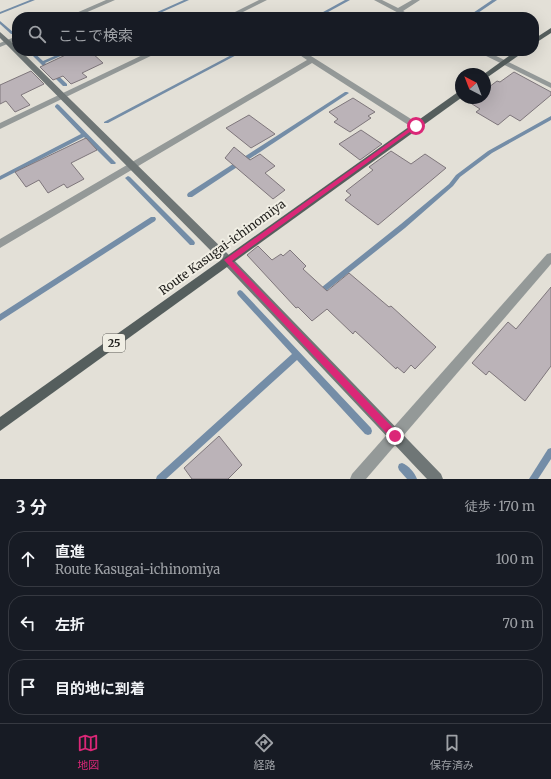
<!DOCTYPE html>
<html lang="ja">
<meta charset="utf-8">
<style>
body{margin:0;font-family:Merriweather,"Noto Sans JP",serif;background:#20242c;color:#f1f3f6}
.compass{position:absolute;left:455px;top:68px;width:36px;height:36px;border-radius:50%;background:#171b24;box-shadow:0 4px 16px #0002;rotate:318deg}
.stop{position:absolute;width:12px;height:12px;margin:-9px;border:3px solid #db2777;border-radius:50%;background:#fff}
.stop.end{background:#db2777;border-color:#fff;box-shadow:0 1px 4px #0008}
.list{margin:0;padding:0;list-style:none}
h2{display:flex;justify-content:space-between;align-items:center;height:52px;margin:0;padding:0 16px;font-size:17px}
h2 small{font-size:13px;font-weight:400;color:#9ea1a6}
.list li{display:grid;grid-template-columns:26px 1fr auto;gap:12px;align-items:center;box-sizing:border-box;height:56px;margin:0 8px 8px;padding:0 8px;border:1px solid #363941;border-radius:16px}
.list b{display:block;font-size:15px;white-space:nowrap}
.list p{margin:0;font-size:13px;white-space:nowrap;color:#9ea1a6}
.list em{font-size:13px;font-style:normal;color:#9ea1a6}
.icon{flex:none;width:22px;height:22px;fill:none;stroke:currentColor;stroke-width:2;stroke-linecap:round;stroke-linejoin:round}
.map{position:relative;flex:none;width:551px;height:479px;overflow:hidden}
.search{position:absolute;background:#171b24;box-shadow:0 4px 16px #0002;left:12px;right:12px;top:12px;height:44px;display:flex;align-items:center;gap:10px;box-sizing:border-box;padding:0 14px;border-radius:16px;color:#9ea1a6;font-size:15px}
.sheet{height:244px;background:#171b24}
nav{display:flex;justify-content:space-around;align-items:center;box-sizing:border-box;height:56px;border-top:1px solid #363941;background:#171b24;font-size:11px;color:#9ea1a6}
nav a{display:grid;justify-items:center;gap:2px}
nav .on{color:#db2777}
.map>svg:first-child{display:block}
</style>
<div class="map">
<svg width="551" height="479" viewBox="0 0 551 479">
<rect width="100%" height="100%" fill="#e3e0d7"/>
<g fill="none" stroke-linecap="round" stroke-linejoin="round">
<g fill="#748da7" fill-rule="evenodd">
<polygon points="30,0 35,0 0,14 0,12"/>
<polygon points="184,0 189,0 151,17 146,17"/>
<polygon points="345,0 350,0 319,17 314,17"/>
<polygon points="492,0 497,0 472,17 467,17"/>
<polygon points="0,21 13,32 13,34 11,34 0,24"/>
<polygon points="28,51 32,51 43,61 66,51 72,51 45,63 67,84 67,86 63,86"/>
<polygon points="239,51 244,51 108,123 104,123 104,122"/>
<polygon points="345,92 347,92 349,93 192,197 188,197 187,195 188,193"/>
<polygon points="57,104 59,105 115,162 116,163 115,164 111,164 84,137 0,180 0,176 81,134 55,107 55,106"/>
<polygon points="551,116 551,120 492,153 460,177 453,186 405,228 321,295 319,296 317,295 316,293 317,291 401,224 449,184 456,175 488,151"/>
<polygon points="128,176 130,177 194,241 195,243 194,245 190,245 126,179 125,178"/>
<polygon points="151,217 155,217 156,219 155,221 0,321 0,314"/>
<polygon points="240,290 242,291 371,428 372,431 371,434 368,435 365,434 297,360 166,479 156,479 157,476 292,354 238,295 237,293 238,291"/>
<polygon points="551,448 551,459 538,479 529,479 548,449"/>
<path d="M402 463C408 465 415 473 417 479H407L399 470 398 467 399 464Z"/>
</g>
</g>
<g fill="#bbb3b8" stroke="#7e767b">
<polygon points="74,51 80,54 90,51 103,63 82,73 87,77 71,84 63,76 53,80 40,67"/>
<polygon points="31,71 44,84 21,95 30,105 15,112 6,101 0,104 0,85"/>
<polygon points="514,72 551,92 551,95 520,121 510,115 498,125 476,112 480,109 469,102 474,98 485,98 485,90 497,81 500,82"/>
<polygon points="353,98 375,112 368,116 371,118 350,132 334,122 338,119 329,112"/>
<polygon points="249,115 275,134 251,148 226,128"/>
<polygon points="361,130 382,144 360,160 339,144"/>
<polygon points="86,138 97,150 71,163 84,179 67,188 64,184 48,193 39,180 26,187 15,172"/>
<polygon points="234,147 250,160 260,154 275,166 265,173 285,190 273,199 225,158"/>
<polygon points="391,151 411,164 425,154 446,168 378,225 345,200 351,195 346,191 373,170 369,167"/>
<polygon points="258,246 272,260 281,254 283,256 290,250 306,266 303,269 327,291 349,273 389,307 391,306 436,347 415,369 411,365 404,373 397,367 396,369 355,331 353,334 327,309 312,321 298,307 296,308 247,255"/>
<polygon points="551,287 551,366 525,401 489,371 486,375 472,363 508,322 516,329"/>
<polygon points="219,436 242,465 228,479 192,479 184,468"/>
</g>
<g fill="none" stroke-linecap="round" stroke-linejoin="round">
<g fill="#949998" fill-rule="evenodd">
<polygon points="106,0 115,0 76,17 67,17"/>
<polygon points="259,0 267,0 233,17 225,17"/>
<polygon points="374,0 382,0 398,8 412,0 420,0 403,11 414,17 406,17"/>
<polygon points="17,36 17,40 0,47 0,43"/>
<polygon points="151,51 161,51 0,129 0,123"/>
<polygon points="294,51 303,51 419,124 420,126 419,128 413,128 312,63 0,248 0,239 307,60"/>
<polygon points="476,51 486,51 551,83 551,88"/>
<polygon points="551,253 551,264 366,479 350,479 352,474 547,254"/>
</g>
<polygon fill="#6f7676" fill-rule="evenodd" points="0,32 17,47 17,51 21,51 231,257 441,474 443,479 427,479 223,263 0,38"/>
<g fill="#555e5d" fill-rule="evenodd">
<polygon points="551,28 551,33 534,44 534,39"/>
<polygon points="516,51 525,51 485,79 484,74"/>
<polygon points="458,92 461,92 461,98 0,431 0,417"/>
</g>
</g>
<polygon fill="#db2777" points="414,125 418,126 232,261 398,433 399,436 398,439 395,441 392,439 224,260"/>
<g text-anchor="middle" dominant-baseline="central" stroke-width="4" stroke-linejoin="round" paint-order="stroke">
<rect fill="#f0eee4" stroke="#5e5d58" stroke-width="1" x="103" y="334" width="22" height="18" rx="3"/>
<g font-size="11" font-weight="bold" fill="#201f1c">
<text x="114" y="343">25</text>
</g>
<g font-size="12" fill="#201f1c" stroke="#f0eee4">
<text transform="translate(222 247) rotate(-36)">Route Kasugai-ichinomiya</text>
</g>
</g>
</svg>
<svg class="compass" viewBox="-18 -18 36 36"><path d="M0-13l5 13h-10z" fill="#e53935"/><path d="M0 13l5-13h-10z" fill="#9ea1a6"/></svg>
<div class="stop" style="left:416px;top:126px"></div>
<div class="stop end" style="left:395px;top:436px"></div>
<div class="search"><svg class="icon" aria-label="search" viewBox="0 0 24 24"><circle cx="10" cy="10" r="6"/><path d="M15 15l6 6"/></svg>ここで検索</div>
</div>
<section class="sheet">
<h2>3 分<small>徒歩 · 170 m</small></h2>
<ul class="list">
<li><svg class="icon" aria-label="ahead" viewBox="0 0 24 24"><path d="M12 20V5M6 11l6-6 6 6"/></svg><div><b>直進</b><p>Route Kasugai-ichinomiya</p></div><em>100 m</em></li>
<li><svg class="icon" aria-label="left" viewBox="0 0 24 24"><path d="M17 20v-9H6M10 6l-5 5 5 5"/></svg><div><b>左折</b></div><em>70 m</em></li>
<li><svg class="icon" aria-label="arrive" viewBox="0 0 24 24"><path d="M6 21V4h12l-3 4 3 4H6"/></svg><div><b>目的地に到着</b></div></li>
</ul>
</section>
<nav>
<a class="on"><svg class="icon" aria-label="map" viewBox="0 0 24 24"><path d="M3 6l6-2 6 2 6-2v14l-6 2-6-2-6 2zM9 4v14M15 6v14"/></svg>地図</a>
<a><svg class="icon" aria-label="directions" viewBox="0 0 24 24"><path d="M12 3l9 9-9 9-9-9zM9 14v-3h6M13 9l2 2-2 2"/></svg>経路</a>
<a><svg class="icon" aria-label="saved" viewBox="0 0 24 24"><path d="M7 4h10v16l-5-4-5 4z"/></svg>保存済み</a>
</nav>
